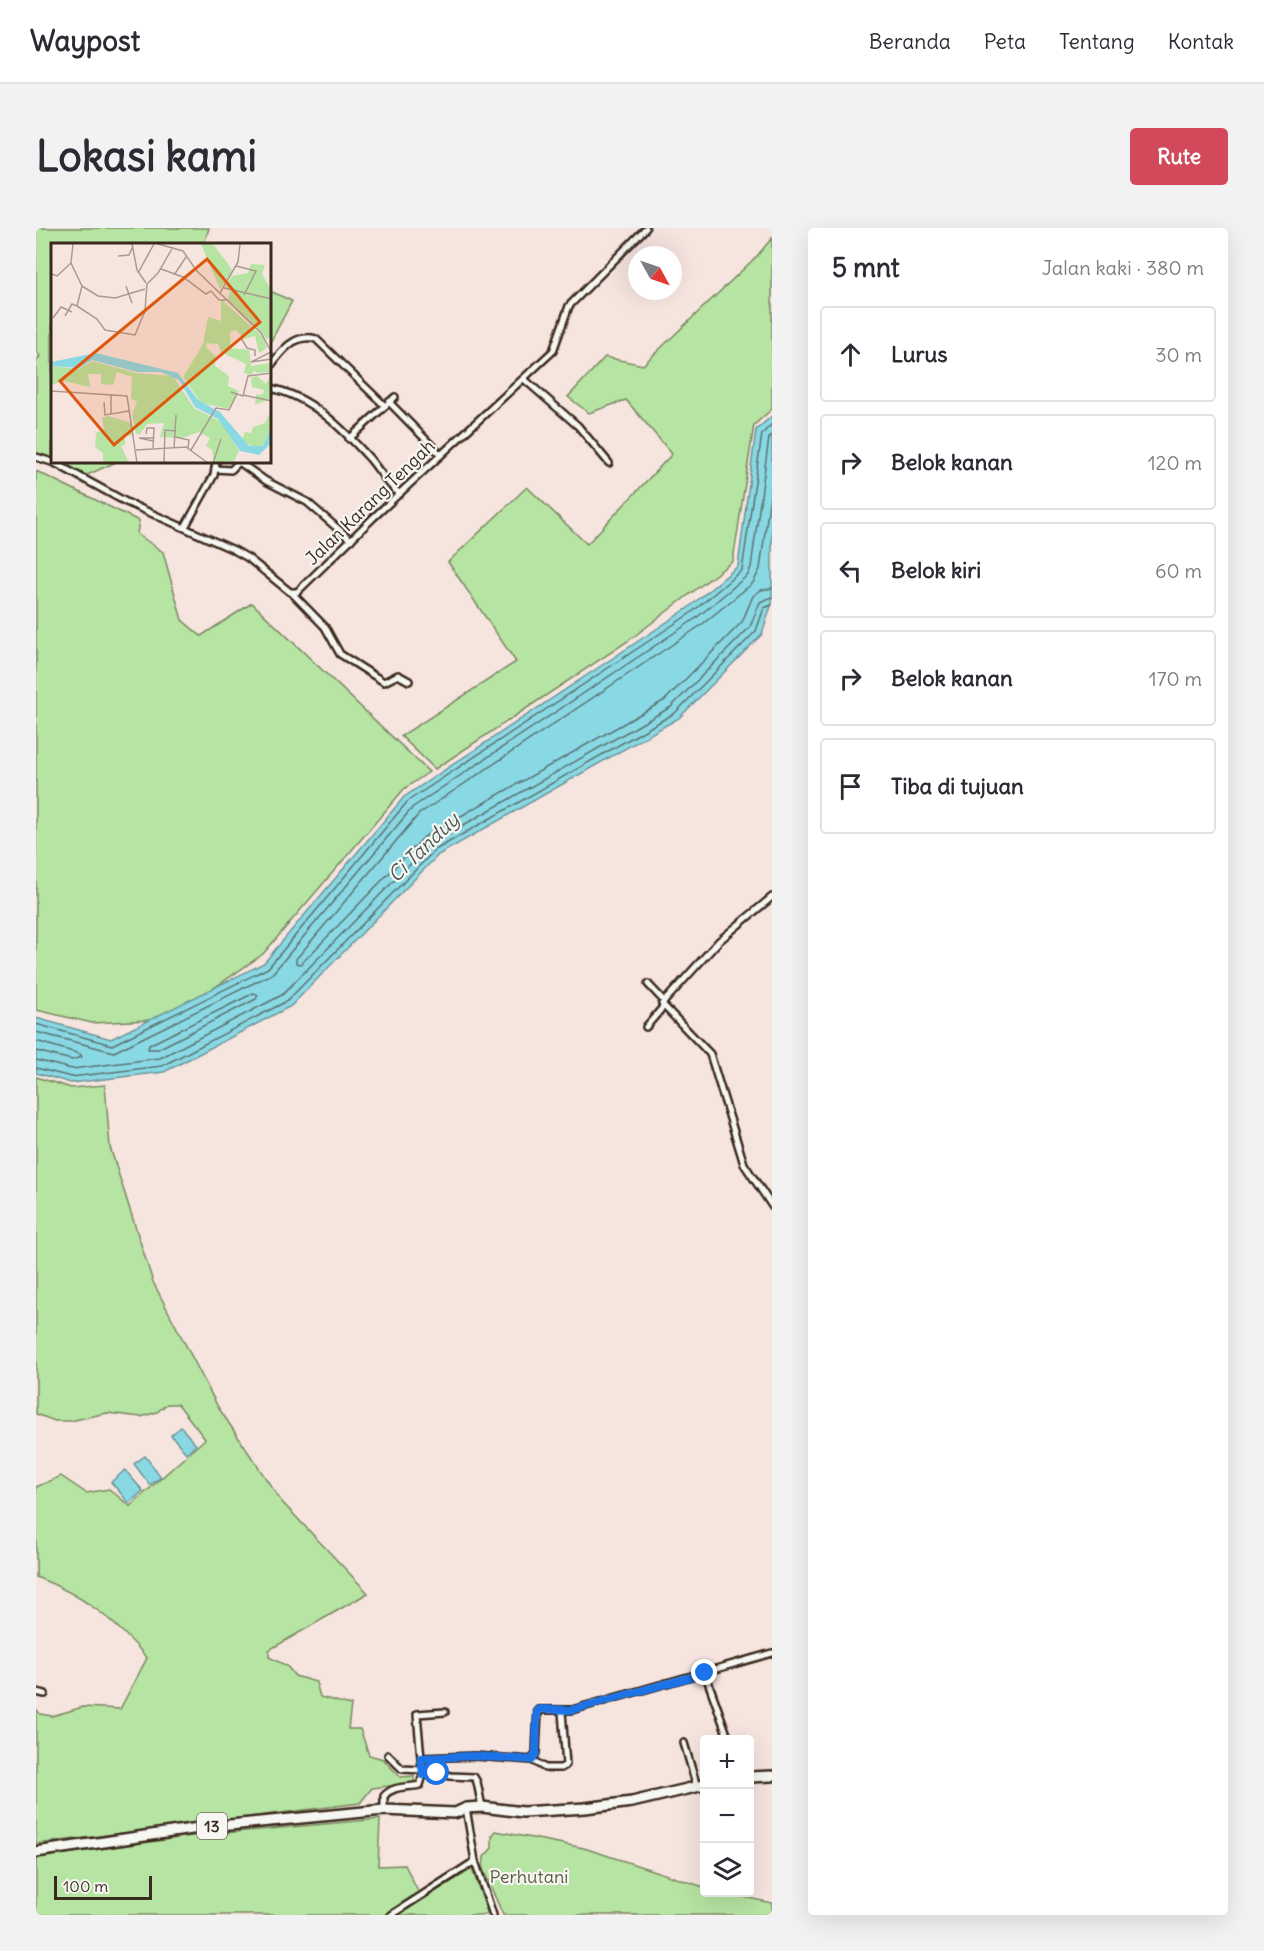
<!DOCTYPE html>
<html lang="id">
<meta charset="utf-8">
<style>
body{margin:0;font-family:Delius,sans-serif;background:#f2f2f3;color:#2b2b33}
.controls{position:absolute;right:18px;bottom:18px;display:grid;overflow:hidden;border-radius:6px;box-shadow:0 6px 24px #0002}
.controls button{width:54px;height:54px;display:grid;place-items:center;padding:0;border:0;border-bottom:2px solid #e1e1e2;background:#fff;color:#2b2b33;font:30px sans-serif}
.compass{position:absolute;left:592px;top:18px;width:54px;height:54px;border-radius:50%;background:#fff;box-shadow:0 6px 24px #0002;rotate:130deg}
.scale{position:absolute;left:18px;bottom:15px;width:98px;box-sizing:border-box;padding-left:6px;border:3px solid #3b2a1e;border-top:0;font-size:16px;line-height:21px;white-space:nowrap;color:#3b2a1e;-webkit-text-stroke:4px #f6f6f2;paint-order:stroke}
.stop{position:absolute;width:18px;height:18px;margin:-14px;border:4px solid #1a73e8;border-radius:50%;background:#fff}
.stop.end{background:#1a73e8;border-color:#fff;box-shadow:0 2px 6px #0008}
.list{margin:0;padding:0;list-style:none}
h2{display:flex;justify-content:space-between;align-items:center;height:78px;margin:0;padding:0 24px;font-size:26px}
h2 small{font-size:20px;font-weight:400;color:#7c7c81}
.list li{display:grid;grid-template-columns:39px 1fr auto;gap:18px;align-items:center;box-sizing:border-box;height:96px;margin:0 12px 12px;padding:0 12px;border:2px solid #e1e1e2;border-radius:6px}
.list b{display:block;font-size:22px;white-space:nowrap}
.list em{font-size:20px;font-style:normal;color:#7c7c81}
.icon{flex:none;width:33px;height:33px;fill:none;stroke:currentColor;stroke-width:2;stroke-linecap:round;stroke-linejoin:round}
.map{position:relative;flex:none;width:736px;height:1687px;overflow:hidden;border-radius:6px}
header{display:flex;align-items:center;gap:36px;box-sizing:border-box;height:84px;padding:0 30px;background:#fff;border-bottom:2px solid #e1e1e2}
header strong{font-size:28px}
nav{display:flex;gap:33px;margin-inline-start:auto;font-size:21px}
.intro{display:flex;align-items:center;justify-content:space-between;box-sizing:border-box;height:144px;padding:0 36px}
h1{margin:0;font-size:42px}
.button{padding:15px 27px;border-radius:6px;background:#d1495b;color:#fff;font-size:21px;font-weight:700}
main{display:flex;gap:36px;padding:0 36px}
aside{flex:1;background:#fff;border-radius:6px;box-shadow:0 6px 24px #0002}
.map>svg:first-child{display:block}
</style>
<header>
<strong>Waypost</strong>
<nav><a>Beranda</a><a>Peta</a><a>Tentang</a><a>Kontak</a></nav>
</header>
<div class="intro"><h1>Lokasi kami</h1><a class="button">Rute</a></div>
<main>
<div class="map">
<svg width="736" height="1687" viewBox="0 0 736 1687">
<rect width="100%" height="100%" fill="#f6e4df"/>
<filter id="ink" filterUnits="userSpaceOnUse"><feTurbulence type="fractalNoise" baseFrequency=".0167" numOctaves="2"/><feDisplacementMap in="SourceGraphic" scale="12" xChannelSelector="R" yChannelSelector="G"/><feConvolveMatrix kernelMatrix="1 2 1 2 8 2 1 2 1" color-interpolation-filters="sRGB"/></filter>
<g filter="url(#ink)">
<g fill="#b6e4a2" stroke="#788760" stroke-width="1.5">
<polygon points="0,0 173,0 168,16 16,16 16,234 80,234 49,248 0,228 0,134 4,128 0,124"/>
<polygon points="736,10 736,181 718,197 697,333 592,413 399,541 365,508 480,434 412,334 491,259 551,316 636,226 590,172 553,185 532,169 569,129 607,137 721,28"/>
<polygon points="234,63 256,73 234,115"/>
<polygon points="0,243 103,293 101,306 127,324 146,392 165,408 216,375 393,544 368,561 227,726 133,791 56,795 0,782"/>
<path d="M0 849 35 860 69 857 74 919 117 1054 182 1179 245 1273 332 1365 233 1422V1429L251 1438 259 1448 280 1454 284 1469 315 1477 312 1501H324L333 1527 347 1531 364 1549 378 1548V1555L336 1560 324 1575 0 1616V1481L4 1486 16 1488 47 1479 84 1481 111 1430C79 1392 47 1367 0 1349V1259L25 1248 50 1265 73 1261 94 1278 169 1211 142 1176H131L121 1184 105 1189 71 1185 34 1193H19L0 1186Z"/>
<polygon points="344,1591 342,1638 369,1637 386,1672 436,1641 452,1687 0,1687 0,1630 156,1608"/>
<polygon points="460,1603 548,1620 668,1659 668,1664 688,1665 736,1675 736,1687 467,1687 447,1641 448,1629 456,1620 456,1608"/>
</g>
<g fill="#89d9e5" stroke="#6a9395" stroke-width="1.5">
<polygon points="736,188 736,375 726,406 643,490 402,627 255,778 128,844 35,855 0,845 0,790 75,811 228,735 368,569 652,380 702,338 720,202"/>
<polygon points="145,1199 160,1217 150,1225 135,1207"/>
<polygon points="109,1228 125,1249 114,1257 98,1236"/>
<polygon points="89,1242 107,1263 93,1275 75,1254"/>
</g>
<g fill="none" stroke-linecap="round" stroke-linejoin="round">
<g stroke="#5a706e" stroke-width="1.5">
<polyline points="736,253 724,341 717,355 664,398 383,586 260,731 260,735 265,736 388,609 629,472 706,394 717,368 725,362 736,360"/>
<polygon points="218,765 222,767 220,771 122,821 112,821 113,817"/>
<polyline points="0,796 76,817 232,740 372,573 655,385 706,342 726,206 736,196"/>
<polyline points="0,804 78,824 236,746 377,579 659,391 712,347 715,339 733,210 736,206"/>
<polyline points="0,813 44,826 46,829 36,832 0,823"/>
<polyline points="0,832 36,841 124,830 246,767 394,616 635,479 714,399 724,374 736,369"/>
<polyline points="0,840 35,849 126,838 251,773 399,622 639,485 720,403 728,380 736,377"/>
</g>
<g stroke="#3b2a1e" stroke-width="10">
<g id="street">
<path d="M234 139C245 123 259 105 280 111L348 177"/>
<polyline points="488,151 542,198 573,235"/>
<path d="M234 160C275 168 307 201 334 231 344 243 351 256 364 266"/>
<polyline points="353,174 405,227"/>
<polyline points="313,211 359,169"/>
<polyline points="0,229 16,234"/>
<polyline points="17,234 90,274 198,322 212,330 254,364 261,364 338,289 517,123 533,78 610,0"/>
<polyline points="179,241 195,242 203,234 230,253 271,274 315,312"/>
<polyline points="149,299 178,247 180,234"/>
<polyline points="256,365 289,399 304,426 348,454 362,447 373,453"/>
<polyline points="736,669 683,713 626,776 674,826 708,936 736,978"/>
<polyline points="612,756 627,772"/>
<polyline points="610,799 627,779"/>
<polyline points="669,1445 693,1512"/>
<polyline points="0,1464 9,1466"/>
<polyline points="648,1515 661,1559"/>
<polyline points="352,1527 366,1541 386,1542"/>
<polyline points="385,1530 381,1486 409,1484"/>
<polyline points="496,1532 509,1540 525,1540 530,1537 526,1483"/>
<polyline points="387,1547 406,1545 414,1548 438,1549 441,1554 446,1579"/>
<polyline points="430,1580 439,1633 457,1687"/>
<path d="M348 1582V1568C358 1557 371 1560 384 1557L387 1547 385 1530 439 1528 496 1532 500 1525 502 1482H536L736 1425"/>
<polyline points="355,1687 439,1633"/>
</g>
</g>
<g stroke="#3b2a1e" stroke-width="14">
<g id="highway">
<polyline points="714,1549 736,1548"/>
<polyline points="0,1624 163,1600 348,1582 419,1585 430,1580 446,1579 487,1584 549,1580 596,1574 668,1557"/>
</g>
</g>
<use href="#street" stroke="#f6f6f2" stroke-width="5"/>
<use href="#highway" stroke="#f6f6f2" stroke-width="9"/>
</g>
</g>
<g fill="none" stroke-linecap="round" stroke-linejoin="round" filter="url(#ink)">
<polyline stroke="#1a73e8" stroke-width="8" points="401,1545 387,1547 385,1530 439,1528 496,1532 500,1525 501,1483 504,1481 536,1482 669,1445"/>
</g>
<g text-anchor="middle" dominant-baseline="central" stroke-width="4.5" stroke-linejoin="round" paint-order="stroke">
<rect fill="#f6f6f2" stroke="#73675e" stroke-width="1.5" x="161" y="1585" width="30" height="26" rx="4.5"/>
<g font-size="16" font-weight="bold" fill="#3b2a1e">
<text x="176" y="1598">13</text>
</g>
<g font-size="18" fill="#3b2a1e" stroke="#f6f6f2">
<text transform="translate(334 274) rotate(-44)">Jalan Karang Tengah</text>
</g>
<g font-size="18" fill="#5a583f" stroke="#f6f6f2">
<text x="493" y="1648">Perhutani</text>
</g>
<g font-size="20" font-style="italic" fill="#4e5650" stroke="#f6f6f2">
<text transform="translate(387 619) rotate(-44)">Ci Tanduy</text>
</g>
</g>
<g transform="translate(15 15)">
<rect width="220" height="220" fill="#f6e4df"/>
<path d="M150 1H162L180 25 181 31 169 46ZM200 21 214 22 211 31 220 47V94L216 96 176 57 180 47 174 45 181 33 197 30ZM170 56 212 94 216 105 208 110 204 93 193 96 185 87 179 89 180 105 198 107 200 123 220 120V129L205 130 204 127 200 132 193 130 195 121 170 109 167 101 156 100 155 104 165 114 164 123 178 133 177 143 188 148 178 166 150 160 132 134 152 101 157 74 170 78ZM41 118 85 130 122 133 143 165 167 177 175 186 188 208 183 218 163 220 161 207 155 203 159 195 148 189 131 195 109 194 113 180 96 181 89 191H85L81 172 86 158 80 156 81 134 66 129 62 142 50 141V131H37L39 144 13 138 0 142V123L28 126ZM206 133 215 141 219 133 221 155 204 162 205 152 212 151 213 147 201 144 200 135ZM220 167V183L212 203 203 205 191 197 194 189 200 190 202 184 214 180ZM57 173 81 180 83 192 74 193V202L70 203 78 220 52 219V210L44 204 45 190 53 186 51 175Z" fill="#b6e4a2"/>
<path d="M45 110 127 130 147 157 169 169 198 203H212L220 184V200L208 212 189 208 167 176 144 164 128 137 110 129H86L41 117 28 125 0 123V119Z" fill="#89d9e5"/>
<path fill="none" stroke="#ab9a92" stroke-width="1.5" d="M22 1 20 20 31 43 26 63M81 1 86 27 95 40M107 1 132 8 145 27 210 90 221 110M67 13 78 12 82 3M185 23 205 28 193 52M110 26 132 34 155 51 160 48 168 57H175M87 30 103 1M1 31 6 33 20 20M123 32 135 14M31 43 47 53 64 55 94 46M75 43 81 60M173 45 221 56M169 50 187 19 189 1M26 63 46 76 54 87 84 92 94 68 96 41 107 30 122 4M14 73 21 61 26 63M2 75 10 64 21 69M190 95 196 105 204 107V113M200 119 220 109M200 119 221 116M0 148 76 153 86 220M180 149 192 153 197 133 221 130M60 151V171M192 152 221 158M53 159 54 172 78 168M95 191 96 185H103L102 205M124 194 138 197 137 205M102 198 88 195H102M123 205 125 172M85 207 135 204 157 220M140 207 165 165 178 167 186 151M113 220 114 187 125 188M162 220 170 196"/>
<path fill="#df570d" fill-opacity="0.15" stroke="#df570d" stroke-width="3" d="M156 16 209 79 63 202 9 138Z"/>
<rect width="220" height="220" fill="none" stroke="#3b2a1e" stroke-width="3"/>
</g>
</svg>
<div class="controls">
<button>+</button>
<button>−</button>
<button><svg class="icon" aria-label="layers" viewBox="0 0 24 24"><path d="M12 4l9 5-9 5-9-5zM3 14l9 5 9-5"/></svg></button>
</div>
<svg class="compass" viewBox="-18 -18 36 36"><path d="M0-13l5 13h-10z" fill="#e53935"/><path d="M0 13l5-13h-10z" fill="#7c7c81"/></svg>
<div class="scale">100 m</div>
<div class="stop" style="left:401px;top:1545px"></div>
<div class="stop end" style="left:669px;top:1445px"></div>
</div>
<aside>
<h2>5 mnt<small>Jalan kaki · 380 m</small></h2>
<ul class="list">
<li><svg class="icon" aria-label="ahead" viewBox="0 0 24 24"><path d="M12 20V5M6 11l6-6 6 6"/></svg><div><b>Lurus</b></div><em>30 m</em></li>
<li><svg class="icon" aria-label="right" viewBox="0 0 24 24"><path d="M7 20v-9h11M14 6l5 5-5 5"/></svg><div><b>Belok kanan</b></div><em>120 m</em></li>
<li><svg class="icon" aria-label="left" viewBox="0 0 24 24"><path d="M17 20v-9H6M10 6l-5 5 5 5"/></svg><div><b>Belok kiri</b></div><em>60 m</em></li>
<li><svg class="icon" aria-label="right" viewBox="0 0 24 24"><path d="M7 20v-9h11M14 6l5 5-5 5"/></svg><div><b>Belok kanan</b></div><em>170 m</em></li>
<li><svg class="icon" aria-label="arrive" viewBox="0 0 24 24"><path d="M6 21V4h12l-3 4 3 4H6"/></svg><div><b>Tiba di tujuan</b></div></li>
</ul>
</aside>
</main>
